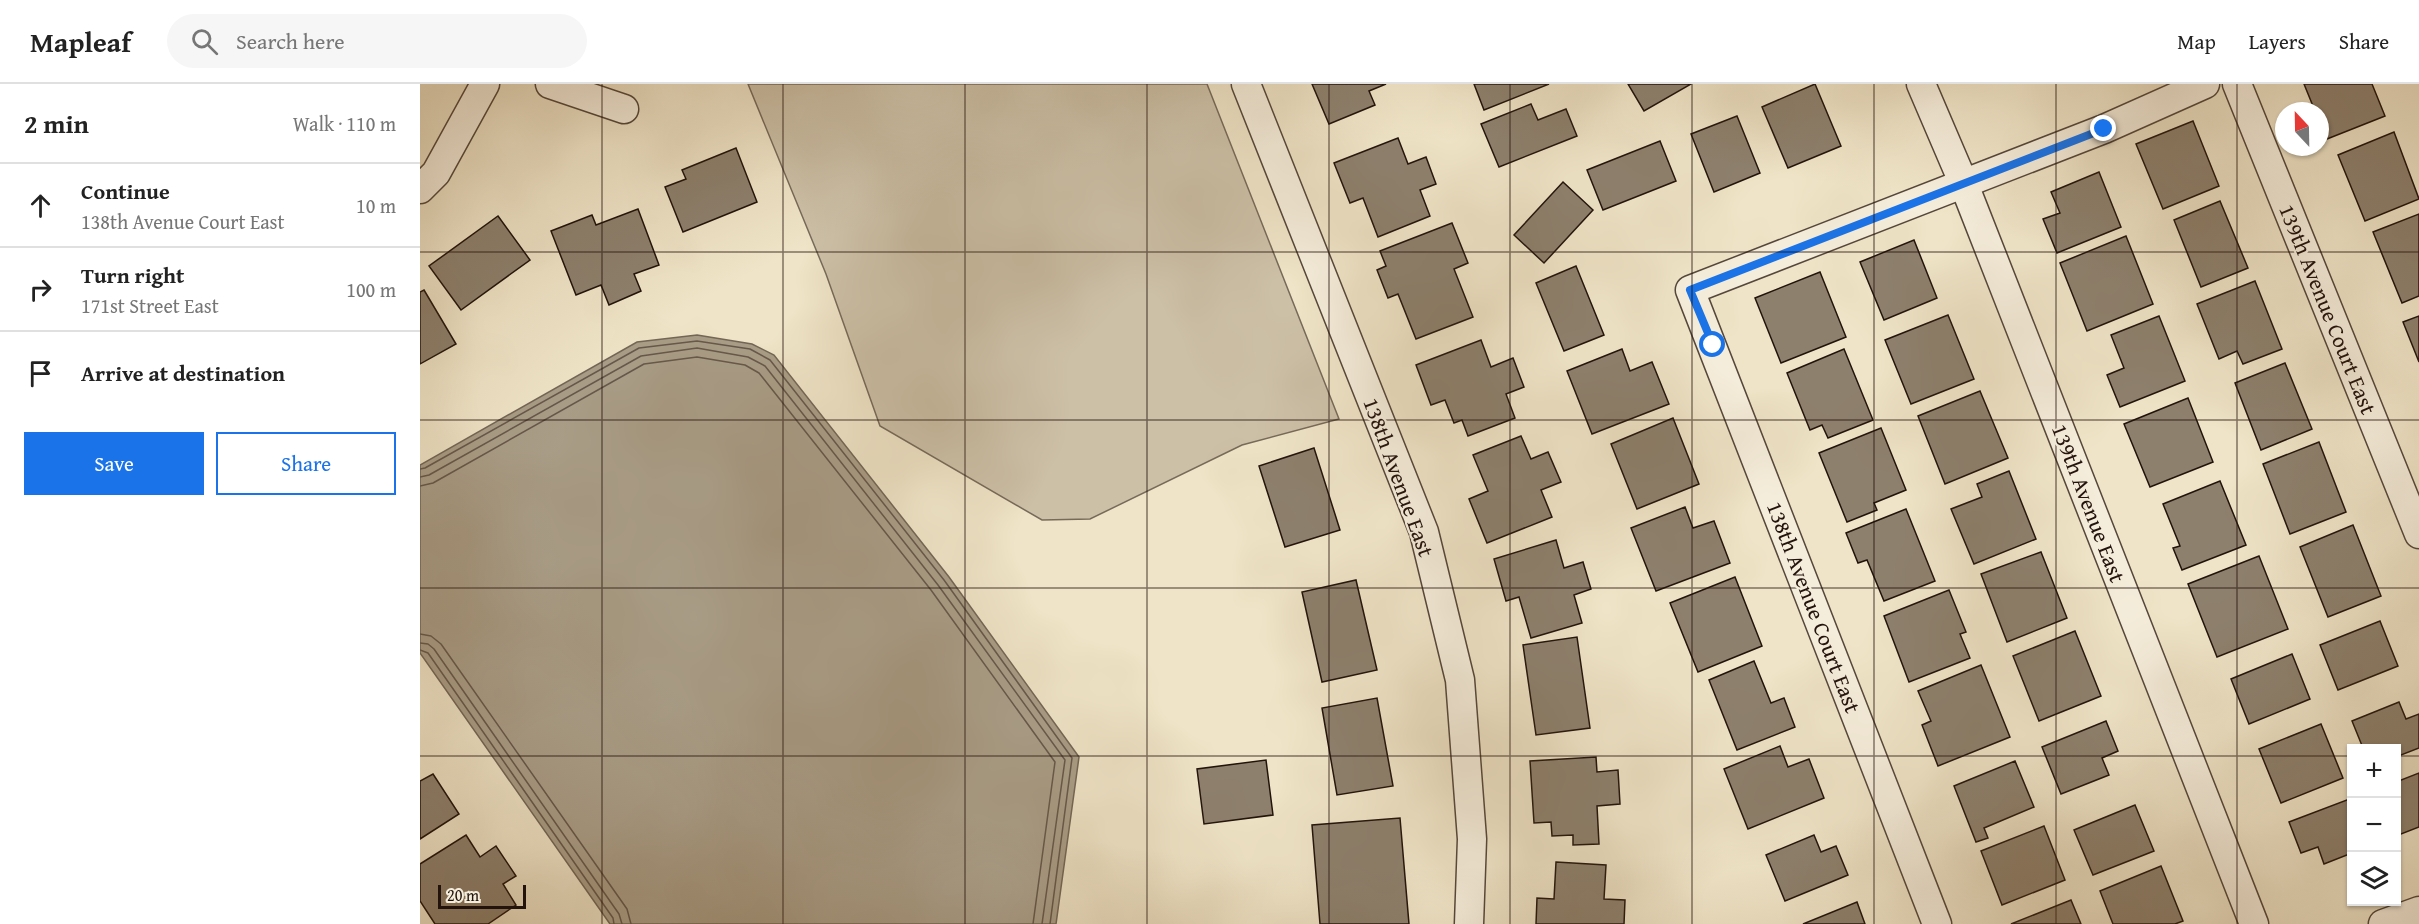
<!DOCTYPE html>
<meta charset="utf-8">
<style>
body{margin:0;font-family:"Gentium Book Plus",serif;background:#f6f6f6;color:#222}
.controls{position:absolute;right:18px;bottom:18px;display:grid;overflow:hidden;border-radius:0px;box-shadow:0 2px 4px #0004}
.controls button{width:54px;height:54px;display:grid;place-items:center;padding:0;border:0;border-bottom:2px solid #e0e0e0;background:#fff;color:#222;font:30px sans-serif}
.compass{position:absolute;left:1855px;top:18px;width:54px;height:54px;border-radius:50%;background:#fff;box-shadow:0 2px 4px #0004;rotate:338deg}
.scale{position:absolute;left:18px;bottom:15px;width:88px;box-sizing:border-box;padding-left:6px;border:3px solid #22130c;border-top:0;font-size:16px;line-height:21px;white-space:nowrap;color:#22130c;-webkit-text-stroke:4px #f5eddb;paint-order:stroke}
.stop{position:absolute;width:18px;height:18px;margin:-14px;border:4px solid #1a73e8;border-radius:50%;background:#fff}
.stop.end{background:#1a73e8;border-color:#fff;box-shadow:0 2px 6px #0008}
.list{margin:0;padding:0;list-style:none}
h2{display:flex;justify-content:space-between;align-items:center;height:78px;margin:0;padding:0 24px;font-size:26px}
h2 small{font-size:20px;font-weight:400;color:#767676}
.list li{display:grid;grid-template-columns:39px 1fr auto;gap:18px;align-items:center;box-sizing:border-box;height:84px;padding:0 24px;border-top:2px solid #e0e0e0}
.list b{display:block;font-size:22px;white-space:nowrap}
.list p{margin:0;font-size:20px;white-space:nowrap;color:#767676}
.list em{font-size:20px;font-style:normal;color:#767676}
.actions{display:flex;gap:12px;padding:18px 24px}
.actions a{flex:1;padding:14px 0;border:2px solid #1a73e8;border-radius:0px;text-align:center;font-size:21px;color:#1a73e8}
.actions .main{background:#1a73e8;color:#fff}
.icon{flex:none;width:33px;height:33px;fill:none;stroke:currentColor;stroke-width:2;stroke-linecap:round;stroke-linejoin:round}
.map{position:relative;flex:none;width:1999px;height:840px;overflow:hidden}
header{display:flex;align-items:center;gap:36px;box-sizing:border-box;height:84px;padding:0 30px;background:#fff;border-bottom:2px solid #e0e0e0}
header strong{font-size:28px}
nav{display:flex;gap:33px;margin-inline-start:auto;font-size:21px}
.search{width:420px;height:54px;background:#f6f6f6;display:flex;align-items:center;gap:15px;box-sizing:border-box;padding:0 21px;border-radius:33px;color:#767676;font-size:22px}
main{display:flex}
aside{flex:1;background:#fff}
.map>svg:first-child{display:block}
</style>
<header>
<strong>Mapleaf</strong>
<div class="search"><svg class="icon" aria-label="search" viewBox="0 0 24 24"><circle cx="10" cy="10" r="6"/><path d="M15 15l6 6"/></svg>Search here</div>
<nav><a>Map</a><a>Layers</a><a>Share</a></nav>
</header>
<main>
<aside>
<h2>2 min<small>Walk · 110 m</small></h2>
<ul class="list">
<li><svg class="icon" aria-label="ahead" viewBox="0 0 24 24"><path d="M12 20V5M6 11l6-6 6 6"/></svg><div><b>Continue</b><p>138th Avenue Court East</p></div><em>10 m</em></li>
<li><svg class="icon" aria-label="right" viewBox="0 0 24 24"><path d="M7 20v-9h11M14 6l5 5-5 5"/></svg><div><b>Turn right</b><p>171st Street East</p></div><em>100 m</em></li>
<li><svg class="icon" aria-label="arrive" viewBox="0 0 24 24"><path d="M6 21V4h12l-3 4 3 4H6"/></svg><div><b>Arrive at destination</b></div></li>
</ul>
<div class="actions"><a class="main">Save</a><a>Share</a></div>
</aside>
<div class="map">
<svg width="1999" height="840" viewBox="0 0 1999 840">
<rect width="100%" height="100%" fill="#efe4c7"/>
<filter id="stains"><feTurbulence type="fractalNoise" baseFrequency=".00333" numOctaves="4"/><feColorMatrix values="0 0 0 0 .2 0 0 0 0 .09 0 0 0 0 .02 0 0 0 .5 -.17"/></filter>
<radialGradient id="worn" r=".72"><stop offset=".6" stop-color="#630" stop-opacity="0"/><stop offset="1" stop-color="#630" stop-opacity=".3"/></radialGradient>
<polygon fill="#ccc0a7" stroke="#776a5a" stroke-width="1.5" points="328,0 787,0 919,335 822,361 670,435 622,436 460,342 406,190"/>
<polygon fill="#a99d87" stroke="#736656" stroke-width="1.5" points="277,251 332,260 354,271 529,493 659,673 636,840 190,840 0,569 0,381 217,258"/>
<g fill="none" stroke-linecap="round" stroke-linejoin="round">
<g stroke="#66584a" stroke-width="1.5">
<polyline points="0,385 5,384 219,264 277,257 330,265 350,276 524,496 652,674 630,840"/>
<polyline points="0,393 9,391 221,272 277,264 328,273 345,282 518,501 645,676 622,840"/>
<polyline points="0,402 13,399 224,280 277,273 325,281 339,289 511,506 635,678 613,840"/>
<polyline points="0,550 11,552 21,560 207,825 211,840"/>
<polyline points="0,559 8,560 14,565 199,830 202,840"/>
<polyline points="0,566 8,569 193,834 194,840"/>
</g>
</g>
<g fill="#8d806d" stroke="#22130c" stroke-width="1.5">
<polygon points="892,0 966,0 949,7 955,21 909,40"/>
<polygon points="1054,0 1129,0 1064,26"/>
<polygon points="1208,0 1271,0 1224,27"/>
<polygon points="1395,0 1421,62 1368,84 1342,23"/>
<polygon points="1884,0 1952,0 1965,32 1907,55 1900,39 1900,27 1895,27"/>
<polygon points="1111,20 1118,36 1146,25 1157,52 1079,83 1061,40"/>
<polygon points="1317,32 1340,89 1294,108 1271,50"/>
<polygon points="1773,37 1799,102 1743,125 1716,60"/>
<polygon points="1974,48 1999,115 1945,137 1918,71"/>
<polygon points="978,54 988,80 1006,73 1016,100 1000,106 1010,132 958,153 943,114 930,119 914,79"/>
<polygon points="1240,57 1256,97 1183,126 1167,86"/>
<polygon points="316,64 337,118 263,148 245,103 266,95 262,86"/>
<polygon points="1679,88 1701,143 1637,169 1623,135 1640,129 1631,108"/>
<polygon points="1143,98 1173,126 1124,179 1094,151"/>
<polygon points="1800,117 1828,184 1781,203 1754,136"/>
<polygon points="218,125 239,181 214,190 221,207 189,221 181,201 156,211 131,147 172,131 176,141"/>
<polygon points="1999,130 1999,212 1982,219 1953,148"/>
<polygon points="78,132 110,176 41,226 9,182"/>
<polygon points="1032,139 1048,179 1034,185 1053,233 996,255 978,210 968,214 957,186 966,182 960,167"/>
<polygon points="1706,152 1733,220 1667,247 1640,179"/>
<polygon points="1494,156 1517,214 1464,236 1440,178"/>
<polygon points="1156,182 1184,251 1144,267 1116,199"/>
<polygon points="1400,188 1426,253 1361,279 1335,214"/>
<polygon points="1835,197 1862,265 1823,280 1817,267 1799,275 1777,220"/>
<polygon points="4,206 36,260 0,280 0,208"/>
<polygon points="1528,231 1554,295 1491,320 1465,256"/>
<polygon points="1739,232 1765,297 1700,323 1687,291 1704,284 1691,251"/>
<polygon points="1999,232 1999,278 1983,238"/>
<polygon points="1061,256 1071,283 1093,274 1104,303 1086,310 1095,334 1048,352 1042,336 1034,339 1025,316 1011,321 996,281"/>
<polygon points="1202,265 1210,287 1232,278 1249,320 1172,350 1147,287"/>
<polygon points="1424,265 1453,336 1408,354 1402,341 1390,346 1367,289"/>
<polygon points="1865,279 1892,345 1841,366 1815,299"/>
<polygon points="1560,307 1588,374 1525,400 1498,332"/>
<polygon points="1768,314 1793,378 1730,403 1704,340"/>
<polygon points="1253,334 1279,400 1217,425 1191,360"/>
<polygon points="1461,344 1486,406 1454,419 1457,426 1427,438 1399,369"/>
<polygon points="1101,352 1111,375 1128,368 1141,398 1121,406 1132,433 1067,459 1049,415 1068,407 1053,371"/>
<polygon points="1899,358 1926,428 1870,450 1843,380"/>
<polygon points="894,364 920,446 865,463 839,382"/>
<polygon points="1589,387 1616,455 1554,480 1531,425 1562,413 1557,400"/>
<polygon points="1800,397 1826,461 1762,486 1753,464 1760,462 1743,420"/>
<polygon points="1265,423 1273,444 1294,437 1310,479 1236,507 1211,444"/>
<polygon points="1486,425 1515,497 1464,517 1447,476 1438,479 1426,449"/>
<polygon points="1933,441 1961,512 1908,533 1880,463"/>
<polygon points="1136,456 1144,484 1163,478 1171,505 1154,511 1162,539 1111,554 1099,513 1086,517 1074,475"/>
<polygon points="1621,468 1647,534 1587,558 1561,490"/>
<polygon points="1839,472 1868,545 1797,573 1768,500"/>
<polygon points="1315,493 1342,562 1278,588 1250,519"/>
<polygon points="936,496 957,586 902,598 882,508"/>
<polygon points="1529,506 1546,548 1540,550 1550,574 1489,598 1464,532"/>
<polygon points="1960,537 1978,582 1918,606 1900,561"/>
<polygon points="1655,547 1681,612 1619,637 1593,572"/>
<polygon points="1157,553 1170,644 1116,651 1103,561"/>
<polygon points="1872,570 1890,615 1829,640 1811,595"/>
<polygon points="1334,577 1351,619 1364,614 1375,643 1317,666 1289,596"/>
<polygon points="1561,581 1590,653 1518,682 1502,641 1511,637 1498,607"/>
<polygon points="957,614 973,702 917,711 902,624"/>
<polygon points="1979,618 1986,635 1999,630 1999,664 1976,673 1976,664 1943,664 1932,637"/>
<polygon points="1686,637 1698,667 1682,674 1689,691 1641,710 1622,663"/>
<polygon points="1901,640 1923,694 1861,719 1839,665"/>
<polygon points="1360,662 1368,683 1389,675 1404,714 1328,745 1304,685"/>
<polygon points="1176,673 1177,688 1198,686 1200,720 1177,722 1179,760 1153,761 1153,751 1132,752 1131,738 1114,739 1110,677"/>
<polygon points="846,676 853,731 784,740 777,685"/>
<polygon points="1595,677 1614,723 1564,744 1568,754 1556,758 1534,702"/>
<polygon points="1999,689 1999,743 1976,752 1976,698"/>
<polygon points="13,690 39,730 0,755 0,697"/>
<polygon points="1932,714 1932,769 1904,780 1898,763 1881,769 1869,738"/>
<polygon points="1715,721 1734,767 1673,791 1654,746"/>
<polygon points="980,734 989,840 900,840 892,741"/>
<polygon points="1624,742 1645,796 1582,821 1561,767"/>
<polygon points="46,751 60,773 76,762 96,792 83,800 96,821 68,840 15,840 0,817 0,780"/>
<polygon points="1394,751 1401,768 1416,762 1428,791 1365,817 1346,771"/>
<polygon points="1136,778 1186,781 1184,815 1205,816 1204,840 1116,840 1117,814 1134,815"/>
<polygon points="1741,782 1763,837 1755,840 1693,840 1680,807"/>
<polygon points="1651,816 1661,840 1591,840"/>
<polygon points="1437,818 1445,840 1383,840"/>
</g>
<g fill="none" stroke-linecap="round" stroke-linejoin="round">
<g stroke="#55473b" stroke-width="31">
<g id="minor">
<polyline points="130,0 204,25"/>
<polyline points="826,0 1004,448 1040,596 1052,755 1049,840"/>
<polyline points="1501,0 1543,98 1834,840"/>
<polyline points="1817,0 1999,450"/>
<polyline points="0,105 16,89 65,0"/>
<polyline points="1517,840 1270,206 1684,45 1785,0"/>
<polyline points="1963,840 1999,827"/>
</g>
</g>
<use href="#minor" stroke="#f5eddb" stroke-width="28"/>
</g>
<g fill="none" stroke-linecap="round" stroke-linejoin="round">
<polyline stroke="#1a73e8" stroke-width="8" points="1293,261 1270,206 1684,45"/>
</g>
<path fill="none" stroke="#22130c" stroke-width="1.5" stroke-opacity="0.55" d="M182 0V840M363 0V840M545 0V840M727 0V840M909 0V840M1090 0V840M1272 0V840M1454 0V840M1636 0V840M1817 0V840M0 168H1999M0 336H1999M0 504H1999M0 672H1932M1976 672H1999"/>
<g text-anchor="middle" dominant-baseline="central" stroke-width="4.5" stroke-linejoin="round" paint-order="stroke">
<g font-size="22" fill="#22130c" stroke="#f5eddb">
<text transform="translate(1908 225) rotate(68)">139th Avenue Court East</text>
<text transform="translate(979 393) rotate(70)">138th Avenue East</text>
<text transform="translate(1669 419) rotate(69)">139th Avenue East</text>
<text transform="translate(1394 523) rotate(69)">138th Avenue Court East</text>
</g>
</g>
<rect width="100%" height="100%" filter="url(#stains)"/>
<rect width="100%" height="100%" fill="url(#worn)"/>
</svg>
<div class="controls">
<button>+</button>
<button>−</button>
<button><svg class="icon" aria-label="layers" viewBox="0 0 24 24"><path d="M12 4l9 5-9 5-9-5zM3 14l9 5 9-5"/></svg></button>
</div>
<svg class="compass" viewBox="-18 -18 36 36"><path d="M0-13l5 13h-10z" fill="#e53935"/><path d="M0 13l5-13h-10z" fill="#767676"/></svg>
<div class="scale">20 m</div>
<div class="stop" style="left:1293px;top:261px"></div>
<div class="stop end" style="left:1684px;top:45px"></div>
</div>
</main>
